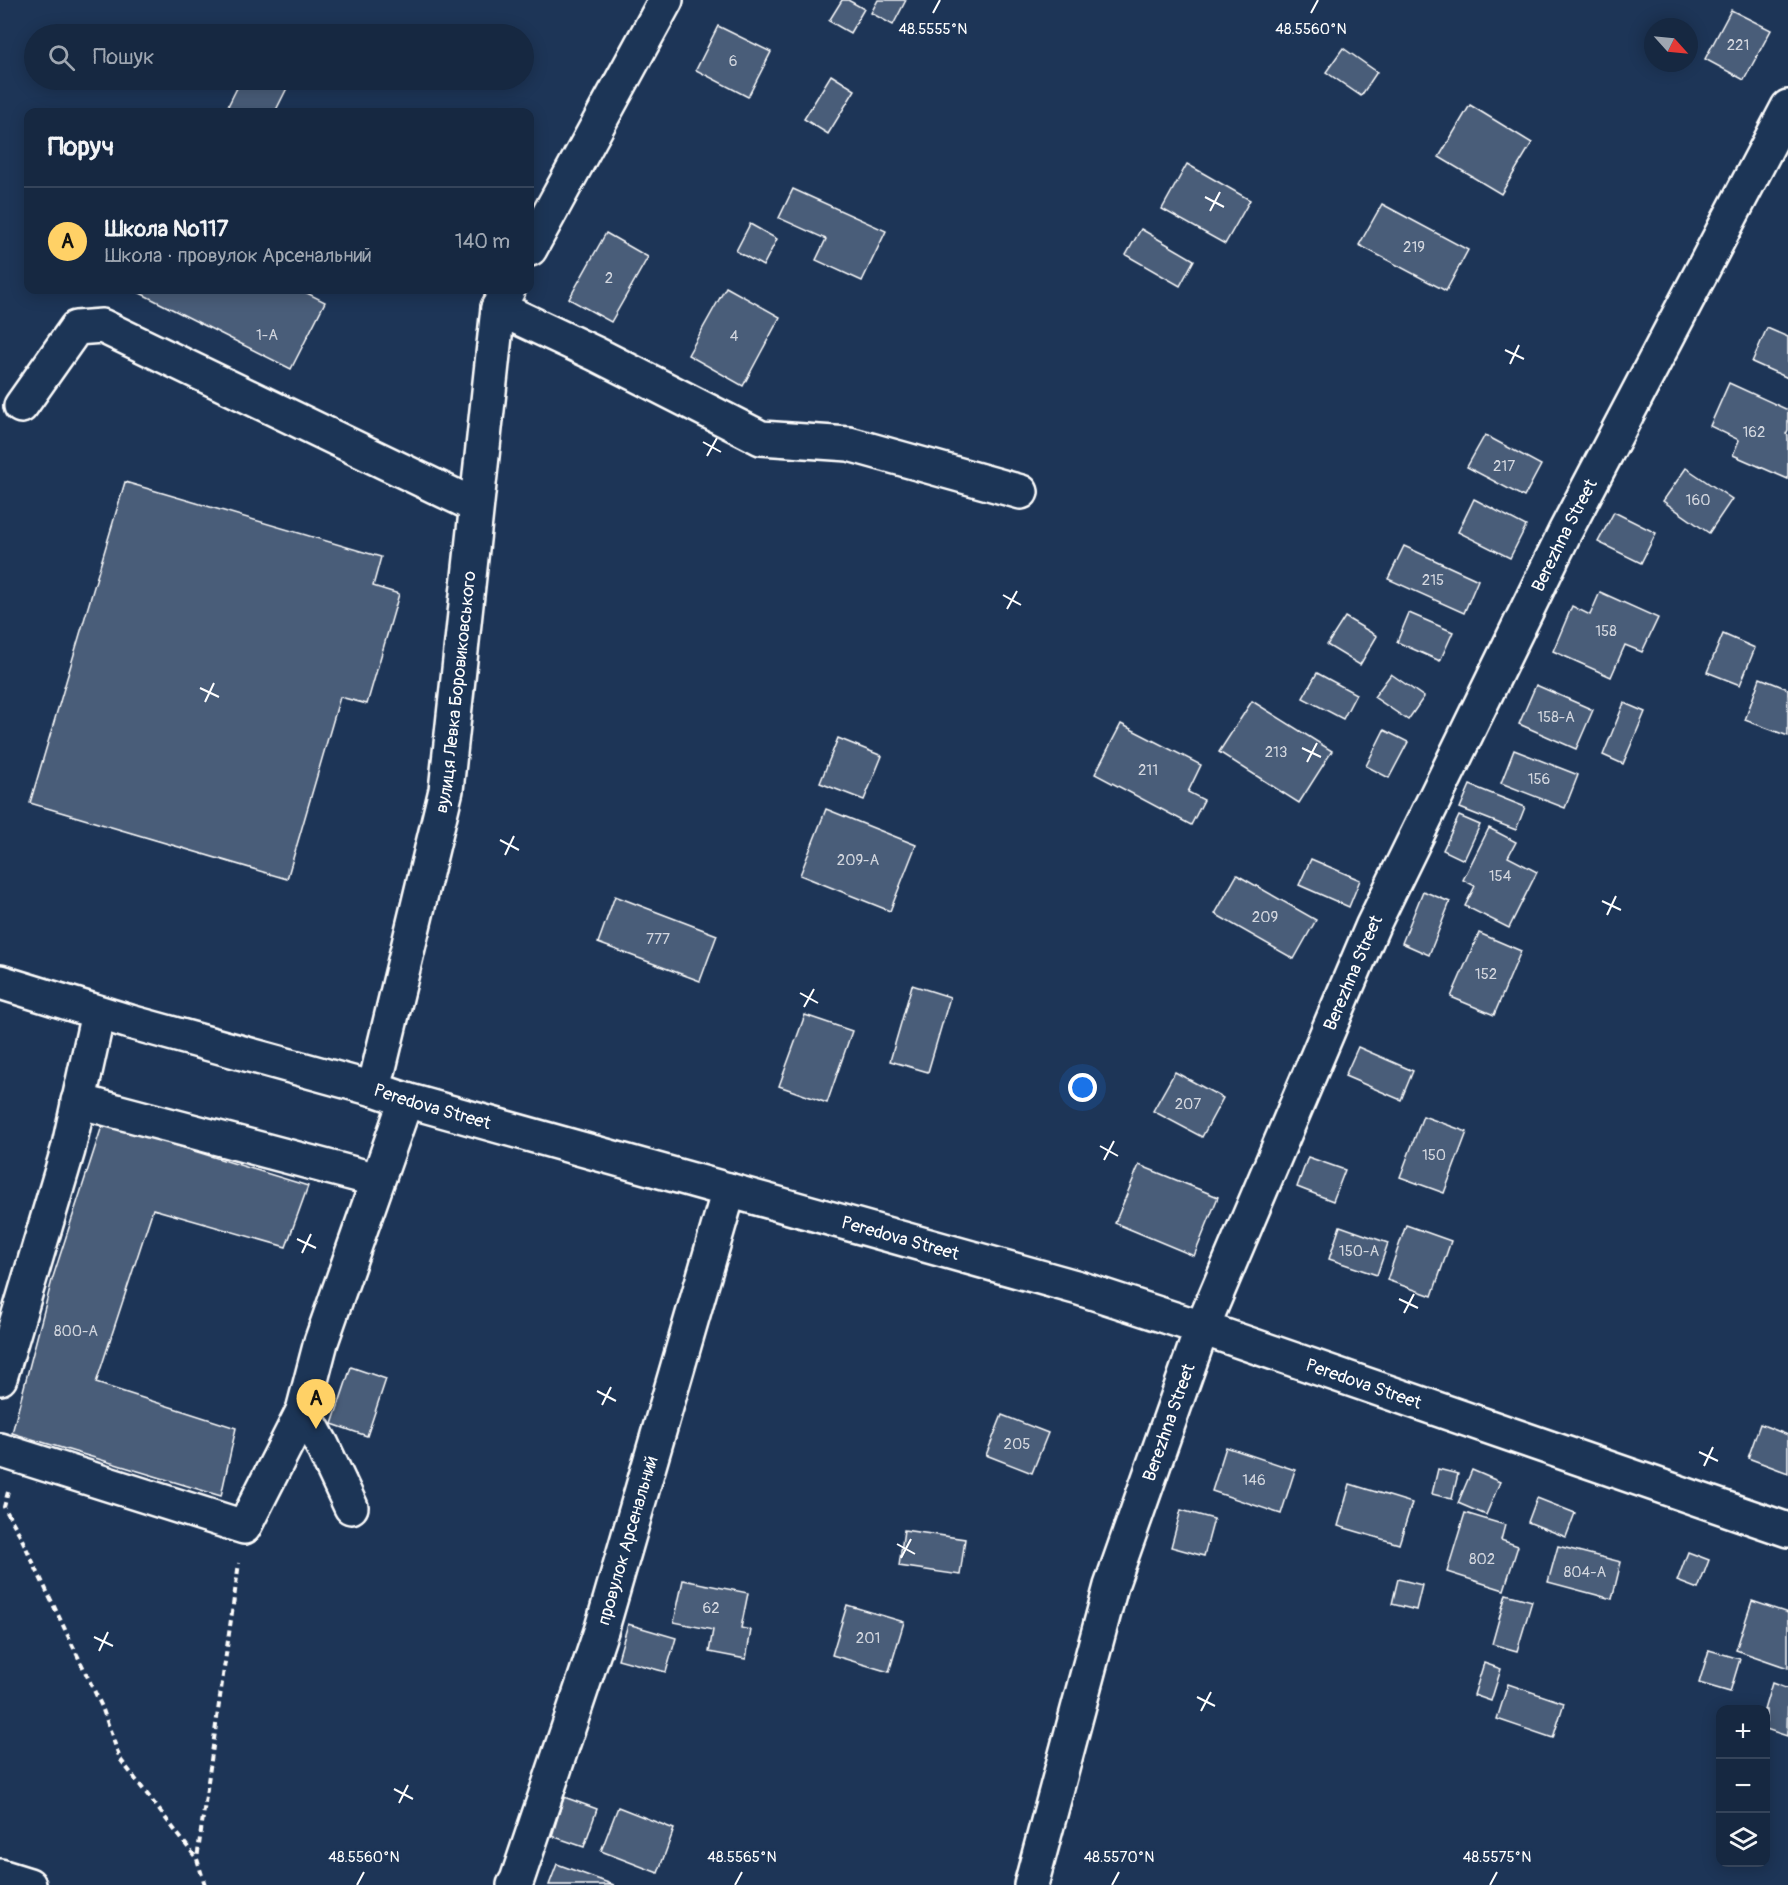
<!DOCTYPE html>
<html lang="uk">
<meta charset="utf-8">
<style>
body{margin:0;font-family:Pangolin,sans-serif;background:#23344c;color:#f1f3f6}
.controls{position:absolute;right:18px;bottom:18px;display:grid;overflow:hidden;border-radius:12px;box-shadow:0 3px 15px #0003}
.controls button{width:54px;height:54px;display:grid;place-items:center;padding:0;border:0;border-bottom:2px solid #35445a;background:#162841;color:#f1f3f6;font:30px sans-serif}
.compass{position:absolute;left:1644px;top:18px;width:54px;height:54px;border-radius:50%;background:#162841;box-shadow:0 3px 15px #0003;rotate:117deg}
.you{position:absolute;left:1083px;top:1088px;width:21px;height:21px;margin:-15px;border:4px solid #fff;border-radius:50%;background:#1a73e8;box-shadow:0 0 0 9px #1a73e833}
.badge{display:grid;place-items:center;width:39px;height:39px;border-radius:50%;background:#ffd166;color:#111;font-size:20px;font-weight:700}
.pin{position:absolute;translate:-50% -50px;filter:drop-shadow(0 2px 3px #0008)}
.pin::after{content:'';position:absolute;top:32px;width:21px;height:18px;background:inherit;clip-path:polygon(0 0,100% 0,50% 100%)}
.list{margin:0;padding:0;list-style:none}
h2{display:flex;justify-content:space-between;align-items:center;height:78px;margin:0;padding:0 24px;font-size:26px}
h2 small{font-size:20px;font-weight:400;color:#9ea6b1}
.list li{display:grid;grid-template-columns:39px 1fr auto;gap:18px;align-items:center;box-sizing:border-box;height:108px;padding:0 24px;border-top:2px solid #35445a}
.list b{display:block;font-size:22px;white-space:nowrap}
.list p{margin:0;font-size:20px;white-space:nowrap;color:#9ea6b1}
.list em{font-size:20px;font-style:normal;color:#9ea6b1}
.icon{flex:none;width:33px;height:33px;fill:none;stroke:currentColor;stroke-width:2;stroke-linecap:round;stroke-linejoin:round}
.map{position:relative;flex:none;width:1788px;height:1885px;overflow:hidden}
.search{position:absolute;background:#162841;box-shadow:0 3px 15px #0003;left:24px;top:24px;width:510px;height:66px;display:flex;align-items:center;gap:15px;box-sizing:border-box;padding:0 21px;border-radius:33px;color:#9ea6b1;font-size:22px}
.panel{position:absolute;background:#162841;box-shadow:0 3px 15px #0003;left:24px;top:108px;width:510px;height:186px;border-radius:12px}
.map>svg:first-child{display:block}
</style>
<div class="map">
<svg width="1788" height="1885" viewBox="0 0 1788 1885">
<rect width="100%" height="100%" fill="#1d3557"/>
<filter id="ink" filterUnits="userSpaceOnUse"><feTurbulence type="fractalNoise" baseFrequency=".0167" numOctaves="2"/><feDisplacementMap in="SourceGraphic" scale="12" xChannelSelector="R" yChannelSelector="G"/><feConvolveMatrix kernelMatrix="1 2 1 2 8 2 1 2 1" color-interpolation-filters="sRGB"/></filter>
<g filter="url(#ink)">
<g fill="#4a5d79" stroke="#fff" stroke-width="1.5">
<polygon points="842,0 848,0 864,9 850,33 829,21"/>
<polygon points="878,0 906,0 893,25 871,13"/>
<polygon points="1731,10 1771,30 1744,80 1705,59"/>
<polygon points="718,26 771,52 748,97 696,70"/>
<polygon points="1343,48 1377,72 1361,96 1326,72"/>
<polygon points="831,75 855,90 828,134 804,119"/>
<polygon points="241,80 291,80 275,112 225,112"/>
<polygon points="1470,105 1532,143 1501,194 1439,157"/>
<polygon points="1187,164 1250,200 1225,244 1162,209"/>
<polygon points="793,189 886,231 862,281 816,260 826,239 779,218"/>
<polygon points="1382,204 1468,250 1446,291 1359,245"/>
<polygon points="750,224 777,239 763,266 736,251"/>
<polygon points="1141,229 1194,260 1180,286 1126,255"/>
<polygon points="606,233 648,257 611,322 569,299"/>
<polygon points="726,287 780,317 743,386 688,355"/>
<polygon points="134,290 301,290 325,302 291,369"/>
<polygon points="1767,328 1788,337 1788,378 1752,362"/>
<polygon points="1729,383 1788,410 1788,430 1786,434 1788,435 1788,479 1733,455 1739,440 1710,426"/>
<polygon points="1485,435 1541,465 1524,497 1467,467"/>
<polygon points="1686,468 1732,499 1709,533 1663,501"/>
<polygon points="125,482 381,557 373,586 399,594 367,704 340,697 287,879 30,803"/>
<polygon points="1474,499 1526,526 1510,558 1458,532"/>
<polygon points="1614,512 1656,533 1641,563 1598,542"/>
<polygon points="1404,546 1478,580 1464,613 1388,579"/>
<polygon points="1600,592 1658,618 1642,652 1625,645 1611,677 1553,651 1572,606 1590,615"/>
<polygon points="1409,613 1453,632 1440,661 1397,642"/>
<polygon points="1345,617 1377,636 1360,665 1327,645"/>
<polygon points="1723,634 1755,648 1740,685 1707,672"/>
<polygon points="1317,673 1356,694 1343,719 1303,698"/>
<polygon points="1391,674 1424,697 1408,720 1374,697"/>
<polygon points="1760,678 1788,689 1788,736 1745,720"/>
<polygon points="1536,685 1593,710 1576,749 1519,724"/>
<polygon points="1252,701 1332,751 1299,803 1219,752"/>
<polygon points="1624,703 1645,712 1623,764 1603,755"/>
<polygon points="1121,724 1201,765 1188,792 1204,800 1191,825 1095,774"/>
<polygon points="1384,730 1408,742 1389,778 1366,766"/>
<polygon points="838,738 882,756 864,800 820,783"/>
<polygon points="1514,750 1578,775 1565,808 1501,783"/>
<polygon points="1470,785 1525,807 1516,830 1460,808"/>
<polygon points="826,809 916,845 890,911 800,875"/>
<polygon points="1459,816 1480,825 1464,860 1443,850"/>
<polygon points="1489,828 1516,842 1508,857 1537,872 1509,928 1465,906 1475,886 1463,880"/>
<polygon points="1311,859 1360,880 1349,907 1299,885"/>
<polygon points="1237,875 1316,920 1294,959 1215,914"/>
<polygon points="1423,891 1450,902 1429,955 1402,943"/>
<polygon points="615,896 717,935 700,981 598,943"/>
<polygon points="1479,933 1521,951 1494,1015 1451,997"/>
<polygon points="912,985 950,997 928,1072 890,1061"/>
<polygon points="805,1015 852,1031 827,1103 779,1086"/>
<polygon points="1358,1047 1413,1071 1401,1100 1345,1076"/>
<polygon points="1175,1072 1223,1098 1202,1137 1153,1111"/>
<polygon points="1423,1116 1467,1132 1444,1193 1400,1177"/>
<polygon points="103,1123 308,1186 286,1247 153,1209 96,1383 236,1428 221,1496 12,1433 52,1280"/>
<polygon points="1308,1157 1345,1170 1333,1201 1297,1187"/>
<polygon points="1139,1165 1218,1197 1194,1256 1115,1223"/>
<polygon points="1406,1225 1451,1241 1432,1296 1387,1280"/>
<polygon points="1340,1226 1388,1243 1377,1275 1329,1259"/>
<polygon points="351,1367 386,1379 367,1436 332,1424"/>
<polygon points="1002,1415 1048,1433 1032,1473 986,1455"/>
<polygon points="1760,1424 1788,1435 1788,1473 1748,1458"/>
<polygon points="1226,1447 1295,1470 1281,1514 1212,1491"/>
<polygon points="1438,1469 1458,1474 1452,1499 1432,1494"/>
<polygon points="1472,1470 1500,1482 1486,1515 1458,1503"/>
<polygon points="1350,1484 1412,1503 1399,1544 1338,1526"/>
<polygon points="1537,1498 1575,1513 1566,1537 1528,1522"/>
<polygon points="1181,1510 1214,1519 1204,1556 1171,1547"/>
<polygon points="1465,1513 1505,1525 1501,1540 1518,1546 1504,1590 1447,1572"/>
<polygon points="904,1530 965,1539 960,1575 899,1566"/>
<polygon points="1558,1546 1621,1562 1612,1599 1548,1582"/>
<polygon points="1688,1552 1709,1560 1698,1589 1677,1581"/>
<polygon points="1398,1579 1422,1585 1416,1610 1392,1604"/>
<polygon points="683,1580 748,1593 741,1628 751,1630 746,1659 709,1652 713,1630 674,1622"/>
<polygon points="1506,1594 1532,1601 1517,1651 1492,1644"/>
<polygon points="1752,1601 1788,1613 1788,1668 1736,1650"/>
<polygon points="847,1605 904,1622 889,1672 832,1655"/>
<polygon points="628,1624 676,1638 666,1672 618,1659"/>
<polygon points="1709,1650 1740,1659 1730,1692 1699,1683"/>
<polygon points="1484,1663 1501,1669 1491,1701 1474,1695"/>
<polygon points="1772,1683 1788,1689 1787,1736 1766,1729 1766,1710 1764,1710"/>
<polygon points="1508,1684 1564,1703 1553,1738 1497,1719"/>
<polygon points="564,1797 597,1809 584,1847 552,1836"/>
<polygon points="618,1807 674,1829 658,1873 601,1851"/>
<polygon points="557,1864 614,1885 549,1885"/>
</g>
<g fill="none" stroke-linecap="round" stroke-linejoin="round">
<g stroke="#fff" stroke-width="38">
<g id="minor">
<polyline points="530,249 666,0"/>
<polyline points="498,308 596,354 761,438 849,444 1021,492"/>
<polyline points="21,406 76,328 102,326 476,506"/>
<path id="s1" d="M0 982 130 1022 374 1089 406 1100 1079 1288 1202 1328 1788 1530"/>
<path id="s2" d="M374 1089 446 790 498 308 508 290"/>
<polyline points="78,1101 377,1180"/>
<polyline points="0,1378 68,1150 98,1013"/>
<polyline points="0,1450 244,1527 303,1411"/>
<polyline points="351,1507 322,1445 303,1411 321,1342 406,1100"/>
<polyline points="0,1876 29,1885"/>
<path id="s3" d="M514 1885 517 1880 602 1628 729 1190"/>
<path id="s4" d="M1031 1885 1111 1586 1202 1328 1373 925 1565 532 1788 107"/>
</g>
</g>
<g stroke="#fff" stroke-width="4" stroke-dasharray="6 4.5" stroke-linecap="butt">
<polyline points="8,1492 4,1507 19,1533 102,1707 120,1759 197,1859"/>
<polyline points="205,1885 197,1859 239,1563"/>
</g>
<use href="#minor" stroke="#1d3557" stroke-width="33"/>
</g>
</g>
<path fill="none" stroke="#fff" stroke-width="2" d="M933 13 940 0M1311 13 1318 0M1205 197 1224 207M1210 211 1220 192M1505 350 1524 359M1510 364 1519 345M703 442 721 452M707 456 717 438M1003 595 1021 605M1007 609 1017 591M200 688 219 697M205 702 214 683M1302 748 1321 757M1307 762 1317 743M500 840 519 850M505 855 514 836M1602 901 1621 910M1607 915 1616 896M800 993 818 1003M804 1007 814 989M1100 1146 1118 1156M1104 1160 1114 1141M297 1239 316 1248M302 1253 311 1234M1399 1299 1418 1308M1404 1313 1414 1294M597 1391 616 1401M602 1405 611 1387M1699 1452 1718 1461M1704 1466 1713 1447M897 1544 915 1554M901 1558 911 1539M94 1637 113 1646M99 1651 108 1632M1197 1697 1215 1706M1201 1711 1211 1692M394 1789 413 1799M399 1803 408 1785M357 1885 364 1872M735 1885 742 1872M1112 1885 1119 1872M1490 1885 1497 1872"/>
<g text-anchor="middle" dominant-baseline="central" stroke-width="6" stroke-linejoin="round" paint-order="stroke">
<g font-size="15" fill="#d2d6de">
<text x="1738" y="45">221</text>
<text x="733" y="61">6</text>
<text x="1414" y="247">219</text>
<text x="609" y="278">2</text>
<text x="267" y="335">1-А</text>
<text x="734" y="336">4</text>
<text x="1754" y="432">162</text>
<text x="1504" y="466">217</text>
<text x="1698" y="500">160</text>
<text x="1433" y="580">215</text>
<text x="1606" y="631">158</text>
<text x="1556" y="717">158-А</text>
<text x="1276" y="752">213</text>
<text x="1148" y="770">211</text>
<text x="1539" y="779">156</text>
<text x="858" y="860">209-А</text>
<text x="1500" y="876">154</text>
<text x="1265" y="917">209</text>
<text x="658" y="939">777</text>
<text x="1486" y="974">152</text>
<text x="1188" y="1104">207</text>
<text x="1434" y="1155">150</text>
<text x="1359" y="1251">150-А</text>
<text x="76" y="1331">800-А</text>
<text x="1017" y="1444">205</text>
<text x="1254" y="1480">146</text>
<text x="1482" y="1559">802</text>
<text x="1585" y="1572">804-А</text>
<text x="711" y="1608">62</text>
<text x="868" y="1638">201</text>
</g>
<g font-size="18" fill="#fff" stroke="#1d3557">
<text stroke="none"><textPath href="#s4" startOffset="1455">Berezhna Street</textPath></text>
<text stroke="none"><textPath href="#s2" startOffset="406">вулиця Левка Боровиковського</textPath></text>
<text stroke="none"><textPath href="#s4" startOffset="969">Berezhna Street</textPath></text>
<text stroke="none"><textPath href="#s1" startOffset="450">Peredova Street</textPath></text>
<text stroke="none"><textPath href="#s1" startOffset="936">Peredova Street</textPath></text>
<text stroke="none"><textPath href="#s1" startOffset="1422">Peredova Street</textPath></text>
<text stroke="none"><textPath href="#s4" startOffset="483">Berezhna Street</textPath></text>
<text stroke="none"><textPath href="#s3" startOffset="363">провулок Арсенальний</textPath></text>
</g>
</g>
<g font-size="15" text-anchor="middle" fill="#fff" stroke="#1d3557" stroke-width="6" stroke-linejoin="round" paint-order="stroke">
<text x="933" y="34">48.5555°N</text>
<text x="1311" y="34">48.5560°N</text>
<text x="364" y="1862">48.5560°N</text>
<text x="742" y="1862">48.5565°N</text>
<text x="1119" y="1862">48.5570°N</text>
<text x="1497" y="1862">48.5575°N</text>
</g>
</svg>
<div class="controls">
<button>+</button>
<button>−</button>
<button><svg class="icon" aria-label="layers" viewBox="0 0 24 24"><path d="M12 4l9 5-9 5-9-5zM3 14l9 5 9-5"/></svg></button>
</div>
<svg class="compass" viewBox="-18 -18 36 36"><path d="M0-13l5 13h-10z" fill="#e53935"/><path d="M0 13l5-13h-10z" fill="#9ea6b1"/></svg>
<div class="you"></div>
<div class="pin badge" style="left:316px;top:1429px">A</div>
<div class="search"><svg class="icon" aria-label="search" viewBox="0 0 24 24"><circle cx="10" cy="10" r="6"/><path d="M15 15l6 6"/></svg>Пошук</div>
<section class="panel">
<h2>Поруч<small></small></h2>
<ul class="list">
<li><span class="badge">A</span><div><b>Школа №117</b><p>Школа · провулок Арсенальний</p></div><em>140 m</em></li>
</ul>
</section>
</div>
